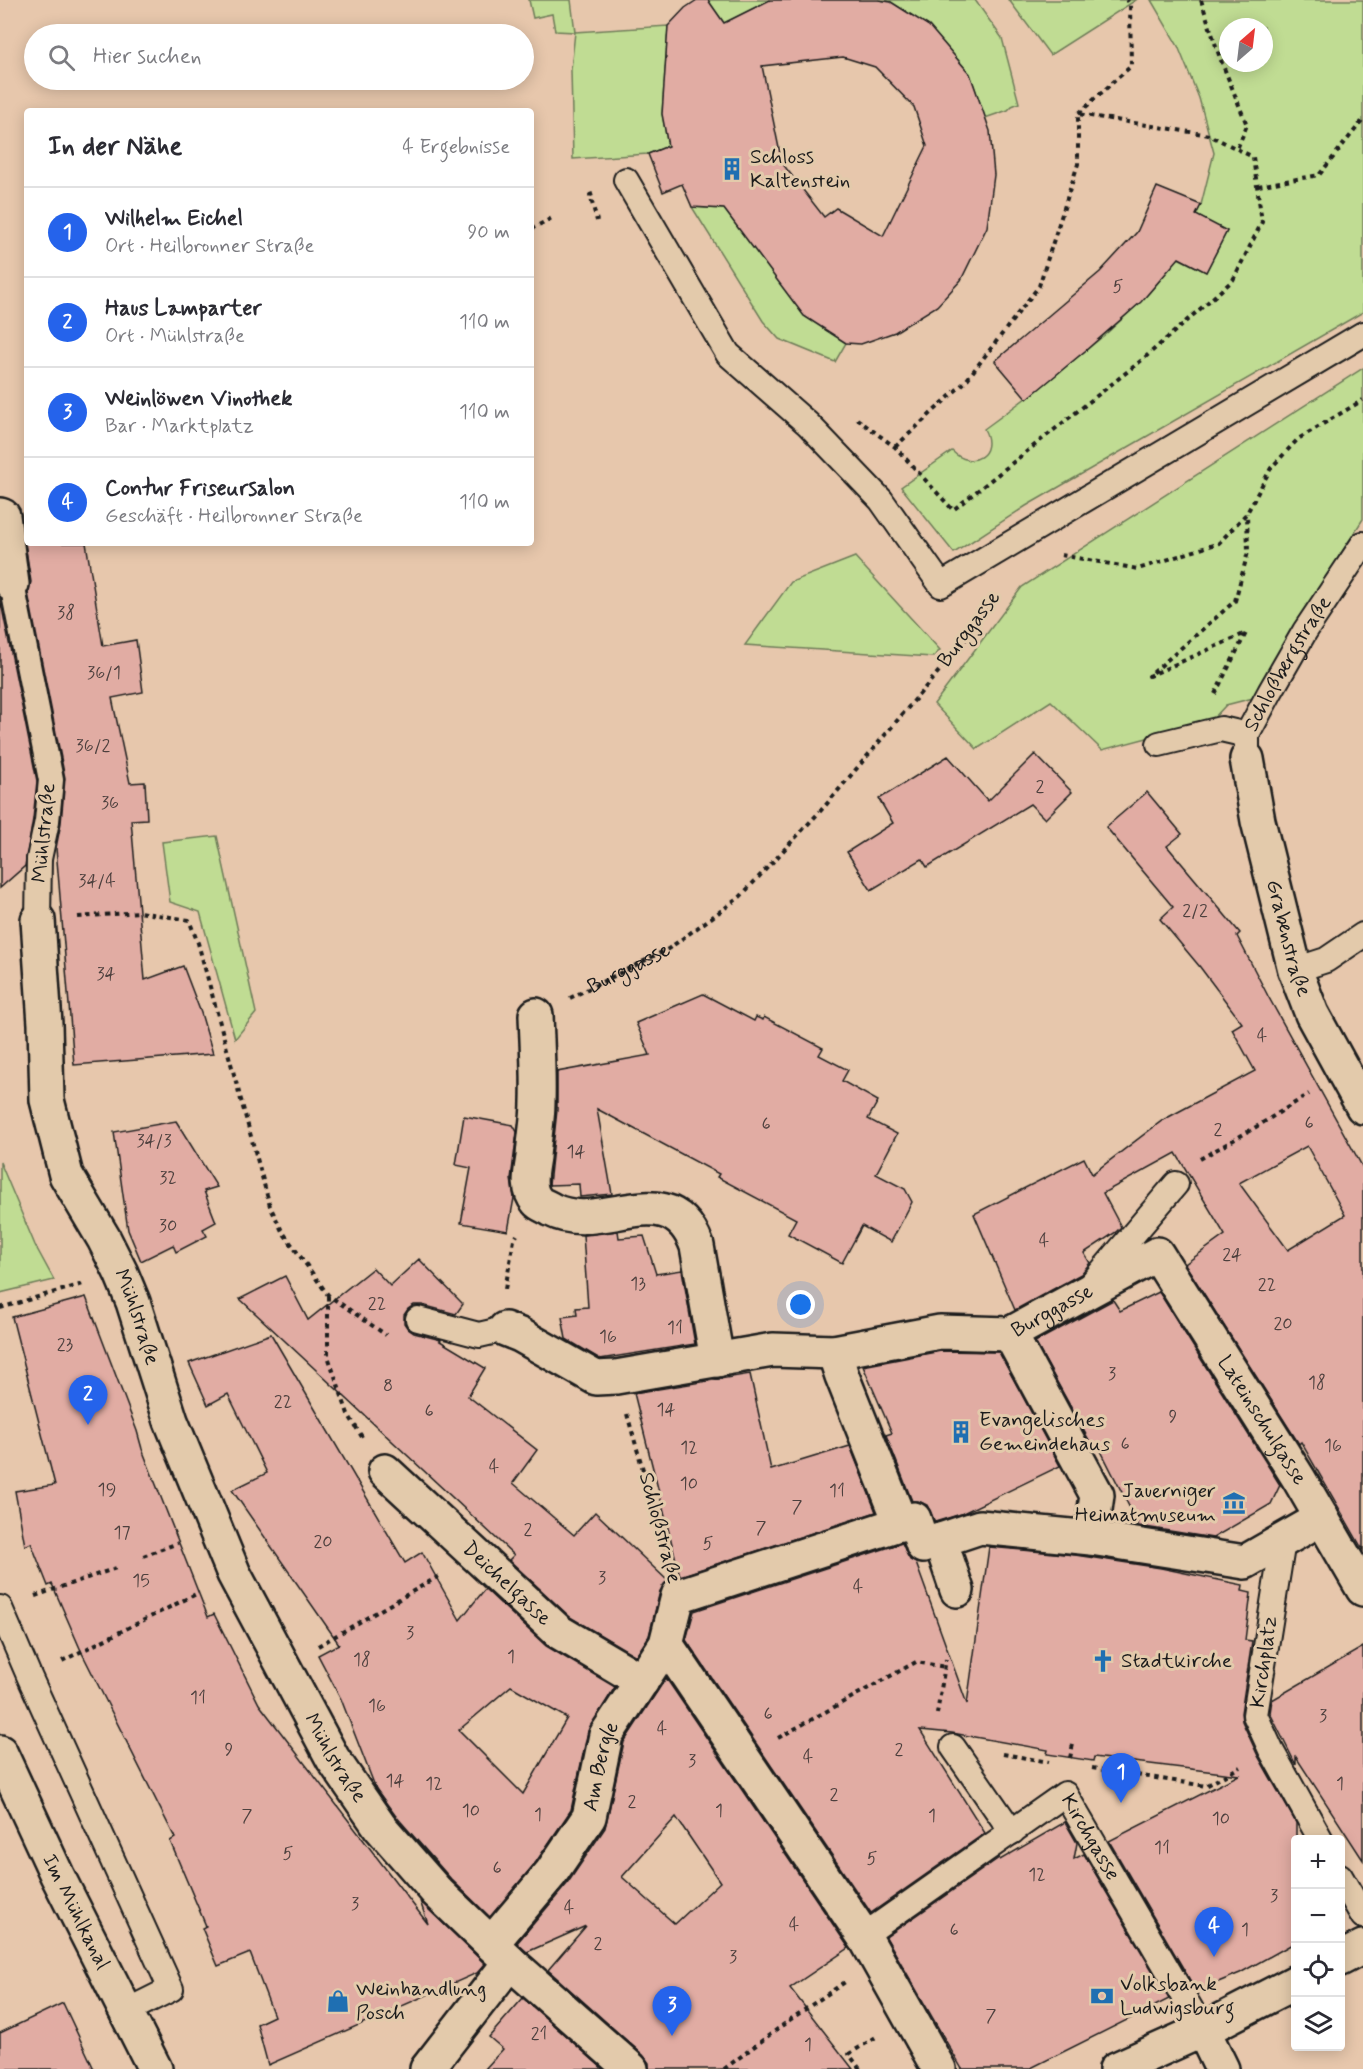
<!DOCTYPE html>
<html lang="de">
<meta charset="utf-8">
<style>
body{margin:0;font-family:Mynerve,sans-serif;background:#f2f2f3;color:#2b2b33}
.controls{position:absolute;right:18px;bottom:18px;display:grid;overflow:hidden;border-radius:6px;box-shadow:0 3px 15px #0003}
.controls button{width:54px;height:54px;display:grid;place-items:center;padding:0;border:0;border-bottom:2px solid #e1e1e2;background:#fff;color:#2b2b33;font:30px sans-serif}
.compass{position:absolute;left:1219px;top:18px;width:54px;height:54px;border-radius:50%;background:#fff;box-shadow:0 3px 15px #0003;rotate:28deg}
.you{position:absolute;left:801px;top:1305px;width:21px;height:21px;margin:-15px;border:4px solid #fff;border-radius:50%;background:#1a73e8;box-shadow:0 0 0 9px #1a73e833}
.badge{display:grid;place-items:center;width:39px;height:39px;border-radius:50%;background:#2563eb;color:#fff;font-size:20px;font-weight:700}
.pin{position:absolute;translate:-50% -50px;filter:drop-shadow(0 2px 3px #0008)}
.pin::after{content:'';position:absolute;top:32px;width:21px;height:18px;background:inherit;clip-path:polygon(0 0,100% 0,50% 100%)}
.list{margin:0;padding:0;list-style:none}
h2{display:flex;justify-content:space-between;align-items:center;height:78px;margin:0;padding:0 24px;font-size:26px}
h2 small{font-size:20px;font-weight:400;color:#7c7c81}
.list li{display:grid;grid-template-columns:39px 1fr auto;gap:18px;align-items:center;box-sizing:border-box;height:90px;padding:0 24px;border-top:2px solid #e1e1e2}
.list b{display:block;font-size:22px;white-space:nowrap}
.list p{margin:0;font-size:20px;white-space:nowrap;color:#7c7c81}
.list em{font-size:20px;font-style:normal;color:#7c7c81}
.icon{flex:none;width:33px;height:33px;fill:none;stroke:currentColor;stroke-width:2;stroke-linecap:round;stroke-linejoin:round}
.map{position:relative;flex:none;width:1363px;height:2069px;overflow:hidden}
.search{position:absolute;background:#fff;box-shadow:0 3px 15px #0003;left:24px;top:24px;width:510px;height:66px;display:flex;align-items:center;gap:15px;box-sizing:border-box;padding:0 21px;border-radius:33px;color:#7c7c81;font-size:22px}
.panel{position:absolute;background:#fff;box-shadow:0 3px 15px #0003;left:24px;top:108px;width:510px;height:438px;border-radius:6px}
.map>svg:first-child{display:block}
</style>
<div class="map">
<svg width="1363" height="2069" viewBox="0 0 1363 2069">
<rect width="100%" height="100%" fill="#e7c7ac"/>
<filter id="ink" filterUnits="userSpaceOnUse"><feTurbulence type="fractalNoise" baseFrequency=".0167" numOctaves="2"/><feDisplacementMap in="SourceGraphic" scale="12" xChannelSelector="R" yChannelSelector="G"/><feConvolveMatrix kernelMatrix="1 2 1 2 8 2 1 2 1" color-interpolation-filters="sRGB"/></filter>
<g filter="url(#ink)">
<g fill="#c0dc93" stroke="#6e7c58" stroke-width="1.5" fill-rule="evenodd">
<polygon points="529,0 571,0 575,32 668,26 662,114 668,146 648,154 573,159 571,70 575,32 555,31 552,14 533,18"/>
<polygon points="708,0 770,0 724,23"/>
<polygon points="878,0 975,0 1002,38 1019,103 1012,106 1008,110 985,118 970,74 929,26 891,2"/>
<polygon points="1009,0 1136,0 1050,55"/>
<path d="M1151 0H1363V312L1026 506 954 553 901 487 952 451C972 471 998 454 984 429 1027 398 1068 366 1108 332 1133 309 1159 287 1176 257L1206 272 1227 231 1196 215 1201 205 1214 153 1199 98 1178 46ZM1228 27H1264V63H1228Z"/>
<polygon points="692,207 724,209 804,316 846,343 835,362 779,339 763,321"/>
<polygon points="1363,368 1363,519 1291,631 1253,698 1226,705 1211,721 1102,750 1051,701 977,749 934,704 1022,587"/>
<polygon points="855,557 940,650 933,657 745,645 791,582"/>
<polygon points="217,836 256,1013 235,1039 200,912 170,902 162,842"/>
<polygon points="0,1162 35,1245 54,1280 0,1293"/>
</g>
<g fill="#e1aca3" stroke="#1c1c1c" stroke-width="1.5" fill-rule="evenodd">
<path d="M697 0H708L724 23 770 0H878L891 2 929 26 970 74 990 131 994 175 987 227 961 280 937 306 895 332 861 344 846 343 804 316 724 209 692 207 682 184 663 192 648 154 668 146 662 114 668 26 685 8ZM843 57 875 67 914 107 927 146 883 236 836 208 824 217 782 163 762 66Z"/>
<polygon points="1157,187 1201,205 1196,215 1227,231 1206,272 1179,258 1141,302 1085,351 1027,399 995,361 1100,272 1137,232"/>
<polygon points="25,543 86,543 103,646 136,640 143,692 112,698 130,783 145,782 147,819 131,820 145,980 183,966 201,1013 213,1054 74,1065 56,848 61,823 65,778 28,593 31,582"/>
<polygon points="0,598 37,781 33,819 25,866 0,888"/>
<polygon points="1035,754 1072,792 1045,819 1030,804 927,867 922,859 871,890 847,852 893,823 879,799 948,756 988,801"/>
<path d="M1147 792 1182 834 1167 846 1240 933 1237 936 1268 996 1363 1168V1550L1301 1442 1299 1444 1185 1264 1225 1235 1176 1153 1103 1193 1121 1227 1116 1232 1084 1253 1090 1263 1081 1274 1015 1310 974 1214 1084 1158 1092 1174 1163 1120 1255 1071 1232 1029 1242 1023 1200 967 1160 919 1173 907 1106 827ZM1307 1146 1345 1215 1288 1250 1239 1183Z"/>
<polygon points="703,994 754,1021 756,1017 763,1020 764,1017 823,1048 819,1055 848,1070 842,1081 878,1101 868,1119 897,1134 876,1174 905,1189 912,1202 891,1242 862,1226 842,1263 788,1234 796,1219 717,1177 719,1174 597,1109 612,1194 580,1197 579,1184 549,1185 557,1110 557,1072 650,1055 636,1023"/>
<polygon points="464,1116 513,1125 517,1132 511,1179 514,1198 508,1231 461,1223 471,1168 456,1165"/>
<polygon points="176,1121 217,1187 204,1191 216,1222 203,1229 207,1236 176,1252 173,1245 141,1261 128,1230 114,1132"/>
<polygon points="618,1231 619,1238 644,1236 656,1274 682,1270 695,1344 600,1359 566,1339 562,1317 577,1315 576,1308 588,1307 583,1235"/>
<polygon points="419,1259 463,1304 456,1314 422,1305 414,1305 408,1309 404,1315 404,1323 408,1329 414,1333 441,1340 440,1341 485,1368 468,1396 537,1450 513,1483 574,1535 595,1512 668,1581 660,1591 649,1636 636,1656 570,1617 509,1560 514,1555 240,1299 285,1276 308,1320 373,1268 390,1286"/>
<polygon points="1159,1292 1280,1485 1271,1504 1213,1538 1139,1526 1099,1447 1094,1449 1035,1342 1113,1300 1120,1311"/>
<polygon points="86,1297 137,1431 142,1449 208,1617 214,1614 259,1704 428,1924 420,1901 485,1964 477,1973 268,2065 257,2024 274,2016 250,1953 218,1966 202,1928 206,1926 170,1841 175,1838 82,1653 52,1584 48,1586 31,1543 25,1546 15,1491 55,1485 12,1317"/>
<path d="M271 1334 405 1563 422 1552 460 1620 485 1589 546 1646 615 1687 588 1731 571 1810 536 1862 490 1917 451 1879 395 1815 376 1789 341 1699 318 1655 339 1644 232 1490 267 1473 228 1394 208 1405 189 1363ZM511 1686 567 1718 523 1794 459 1730Z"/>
<polygon points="941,1351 999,1352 1060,1466 961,1514 935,1522 927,1505 918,1501 912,1501 886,1435 892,1433 863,1366"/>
<polygon points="750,1374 771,1470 850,1446 876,1512 680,1576 634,1393"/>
<polygon points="902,1543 910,1560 916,1563 967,1704 989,1547 1075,1555 1161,1568 1243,1585 1242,1591 1251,1593 1245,1640 1252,1641 1241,1713 1242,1721 1258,1756 1296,1823 1296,1942 1240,1973 1199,1990 1196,1986 1194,1987 1109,1841 1239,1775 1094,1757 1093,1761 1047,1754 1048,1750 952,1733 920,1730 985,1833 871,1913 686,1640 694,1611"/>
<polygon points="1363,1647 1363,1860 1296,1757 1296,1765 1270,1713 1272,1700"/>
<path d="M666 1678 849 1948 790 1988 853 2069H649V2063L643 2055 548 1970 586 1926 527 1952 517 1943 567 1884 605 1828 624 1742ZM676 1817 720 1882 675 1924 622 1877Z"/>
<polygon points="1065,1822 1077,1843 1074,1859 1084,1854 1169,1999 1029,2069 962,2069 886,1937 999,1858 1000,1860"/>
<polygon points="523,1998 603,2069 485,2069 503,2049 489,2037"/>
<polygon points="63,2003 94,2069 0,2069 0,2033"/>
</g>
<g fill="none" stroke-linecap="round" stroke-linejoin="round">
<g stroke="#1c1c1c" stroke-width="28">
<g id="lane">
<polyline points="626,180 728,354 808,424 881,500 941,585 1363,334"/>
<polyline points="12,584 51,780 47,821 39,859 38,920"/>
<polyline points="1159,744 1221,729 1247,735"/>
<path id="s2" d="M1247 759V735L1270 692 1305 631 1363 544"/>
<polyline points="1295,970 1326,960 1363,935"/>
<polyline points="1091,1284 1176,1184"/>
<polyline points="418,1319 479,1335 505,1329"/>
<polyline points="1283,1541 1255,1715 1271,1750 1321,1840"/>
<polyline points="0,1608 30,1678 171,1989 127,2011"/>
<polyline points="953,1747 1012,1832"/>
<polyline points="1340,1876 1363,1916"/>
<path id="s3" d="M863 1936 1065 1794 1203 2030"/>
</g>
</g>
<g stroke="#1c1c1c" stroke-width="38">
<g id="street">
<polyline points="0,515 3,516 12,584"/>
<path id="s4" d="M1247 759 1258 821 1295 970 1312 1014 1363 1107"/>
<path id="s5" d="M38 920 45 1024 47 1100 66 1175 104 1239 121 1273 133 1302 171 1421 234 1574 333 1759 380 1827 437 1892 510 1962 631 2069"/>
<path d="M536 1015C537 1044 539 1073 538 1102 538 1120 534 1139 533 1157 531 1171 526 1189 537 1201 540 1205 548 1207 552 1210 602 1236 670 1172 697 1246L717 1360"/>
<path id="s6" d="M505 1329 520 1335 596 1378 616 1377 773 1350 834 1352 940 1332 1010 1334 1157 1254 1299 1479 1363 1589"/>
<polyline points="1010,1334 1097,1495 1091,1538"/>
<polyline points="834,1352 842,1376 901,1524"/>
<path id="s7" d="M385 1471 559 1632 642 1681"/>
<polyline points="940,1540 957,1590"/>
<polyline points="666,1644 867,1941 939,2069"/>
<path id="s8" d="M491 1944 551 1873 589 1817 606 1735 666 1644 678 1596 914 1519 923 1546 980 1527 1091 1538 1245 1562 1322 1518"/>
<polyline points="1340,1959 1363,1947"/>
<polyline points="1203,2030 1222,2069"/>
<polyline points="427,2069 510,1962"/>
<polyline points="1116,2069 1203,2030 1296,1982"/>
</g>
</g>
<g stroke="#1c1c1c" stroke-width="38">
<g id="secondary">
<path id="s9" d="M0 1752 57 1875 155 2069"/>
</g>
</g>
<g stroke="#1c1c1c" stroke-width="4" stroke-dasharray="4.5 4.5" stroke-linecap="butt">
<polyline points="1201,0 1220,58 1247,125 1237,149"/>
<polyline points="1258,186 1319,175 1363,120"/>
<polyline points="593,194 590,195 597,221"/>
<polyline points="531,229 554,217"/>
<polyline points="857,419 895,447 953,510 1142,360 1233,280 1262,222 1253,157 1209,135 1078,114"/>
<polyline points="895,447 965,382 1039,286 1078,164 1078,114 1131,66 1130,4 1127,0"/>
<polyline points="1061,555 1138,569 1219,543 1247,513 1271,468 1298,439 1363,400"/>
<polyline points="1215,694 1246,633 1149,676 1235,601 1248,552 1247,513"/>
<polyline points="78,917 139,912 189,920 198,943 270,1206 282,1231 328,1295 386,1335"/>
<path id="s1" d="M570 998 668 949 740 897 825 806 972 632 994 597"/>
<polyline points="1200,1159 1251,1130 1309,1094"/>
<polyline points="505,1289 514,1240 517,1235"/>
<polyline points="328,1296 328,1356 348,1414 362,1437"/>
<polyline points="0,1308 83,1284"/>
<polyline points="627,1414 668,1557"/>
<polyline points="143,1556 178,1543"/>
<polyline points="35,1596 119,1567"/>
<polyline points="318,1646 439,1576"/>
<polyline points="62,1661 198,1593"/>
<polyline points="937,1714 946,1659"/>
<polyline points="778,1738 916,1662 945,1667"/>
<polyline points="1003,1754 1049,1762"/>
<polyline points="1070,1758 1073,1744"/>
<polyline points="1092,1768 1206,1786 1240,1767"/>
<polyline points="724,2069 791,2019 845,1982"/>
<polyline points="860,2069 849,2054 876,2037"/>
</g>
<use href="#lane" stroke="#e3caab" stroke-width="24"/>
<use href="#street" stroke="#e3caab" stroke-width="33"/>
<use href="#secondary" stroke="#e3caab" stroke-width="33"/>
</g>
</g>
<defs>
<g id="building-bare" transform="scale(1.8)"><path d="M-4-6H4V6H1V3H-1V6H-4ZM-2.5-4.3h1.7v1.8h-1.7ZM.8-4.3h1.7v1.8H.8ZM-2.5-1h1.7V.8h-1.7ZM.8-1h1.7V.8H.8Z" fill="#1f6fb2" stroke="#e3caab" stroke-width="2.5" paint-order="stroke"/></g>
<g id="museum-bare" transform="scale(1.8)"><path d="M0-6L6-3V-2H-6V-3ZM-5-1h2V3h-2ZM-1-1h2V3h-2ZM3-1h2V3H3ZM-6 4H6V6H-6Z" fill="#1f6fb2" stroke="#e3caab" stroke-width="2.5" paint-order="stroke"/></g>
<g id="church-bare" transform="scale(1.8)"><path d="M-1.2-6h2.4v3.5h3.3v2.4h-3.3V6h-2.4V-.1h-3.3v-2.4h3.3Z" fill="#1f6fb2" stroke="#e3caab" stroke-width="2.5" paint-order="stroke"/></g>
<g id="bank-bare" transform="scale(1.8)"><path d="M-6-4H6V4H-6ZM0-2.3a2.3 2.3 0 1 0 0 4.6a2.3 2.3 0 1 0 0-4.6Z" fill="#1f6fb2" stroke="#e3caab" stroke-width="2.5" paint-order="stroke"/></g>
<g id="shop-bare" transform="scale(1.8)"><path d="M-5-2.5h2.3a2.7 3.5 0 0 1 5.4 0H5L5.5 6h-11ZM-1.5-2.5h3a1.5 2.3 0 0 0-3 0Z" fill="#1f6fb2" stroke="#e3caab" stroke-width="2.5" paint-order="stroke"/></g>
</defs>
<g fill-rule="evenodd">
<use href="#building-bare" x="732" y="169"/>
<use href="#building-bare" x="961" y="1432"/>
<use href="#museum-bare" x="1234" y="1503"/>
<use href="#church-bare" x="1103" y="1661"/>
<use href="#bank-bare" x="1102" y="1996"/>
<use href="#shop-bare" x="338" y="2001"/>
</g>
<g text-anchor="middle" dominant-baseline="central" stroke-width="6" stroke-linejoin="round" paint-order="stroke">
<g font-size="18" fill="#4d403e">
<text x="1118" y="287">5</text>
<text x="66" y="613">38</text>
<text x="104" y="673">36/1</text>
<text x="93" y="746">36/2</text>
<text x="1040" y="787">2</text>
<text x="110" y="803">36</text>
<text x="97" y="881">34/4</text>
<text x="1195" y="911">2/2</text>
<text x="106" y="974">34</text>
<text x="1262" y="1036">4</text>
<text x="1309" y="1123">6</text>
<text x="766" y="1124">6</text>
<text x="1218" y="1130">2</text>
<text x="154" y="1141">34/3</text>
<text x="576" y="1152">14</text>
<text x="168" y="1178">32</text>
<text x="168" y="1226">30</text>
<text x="1044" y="1241">4</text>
<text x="1232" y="1255">24</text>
<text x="638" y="1284">13</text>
<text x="1267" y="1285">22</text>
<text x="377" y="1304">22</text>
<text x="1283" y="1324">20</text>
<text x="675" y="1328">11</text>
<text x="608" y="1337">16</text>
<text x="65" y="1345">23</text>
<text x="1112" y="1374">3</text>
<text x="1317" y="1383">18</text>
<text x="388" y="1386">8</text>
<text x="283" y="1402">22</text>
<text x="666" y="1410">14</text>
<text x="429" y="1411">6</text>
<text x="1173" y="1417">9</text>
<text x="1125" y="1444">6</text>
<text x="1333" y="1446">16</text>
<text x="689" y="1448">12</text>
<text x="494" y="1467">4</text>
<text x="689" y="1484">10</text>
<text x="107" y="1490">19</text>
<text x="837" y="1491">11</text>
<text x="797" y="1507">7</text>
<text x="761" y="1528">7</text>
<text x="528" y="1530">2</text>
<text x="122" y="1533">17</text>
<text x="323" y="1542">20</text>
<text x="708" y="1544">5</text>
<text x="602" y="1578">3</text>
<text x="141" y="1581">15</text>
<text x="858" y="1587">4</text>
<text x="410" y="1633">3</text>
<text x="511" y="1657">1</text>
<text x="362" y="1660">18</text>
<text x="198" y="1698">11</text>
<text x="377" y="1706">16</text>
<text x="768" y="1714">6</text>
<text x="1323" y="1716">3</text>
<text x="662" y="1729">4</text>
<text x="229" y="1750">9</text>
<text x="899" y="1750">2</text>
<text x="808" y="1757">4</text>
<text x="692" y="1761">3</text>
<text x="395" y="1781">14</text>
<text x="434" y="1784">12</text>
<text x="1340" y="1784">1</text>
<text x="834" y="1795">2</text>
<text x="632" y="1802">2</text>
<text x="471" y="1811">10</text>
<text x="719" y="1811">1</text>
<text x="538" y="1815">1</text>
<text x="247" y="1816">7</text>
<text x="932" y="1816">1</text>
<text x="1221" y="1819">10</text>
<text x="1162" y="1848">11</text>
<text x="288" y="1854">5</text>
<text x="872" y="1859">5</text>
<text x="497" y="1868">6</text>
<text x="1037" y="1875">12</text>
<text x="1274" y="1896">3</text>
<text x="355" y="1904">3</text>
<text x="569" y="1908">4</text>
<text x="794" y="1925">4</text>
<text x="954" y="1930">6</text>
<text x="1245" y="1930">1</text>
<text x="598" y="1944">2</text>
<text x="733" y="1957">3</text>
<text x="991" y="2016">7</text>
<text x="539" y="2034">21</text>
<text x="808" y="2045">1</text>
</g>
<g font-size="21" fill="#1c1c1c" stroke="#e3caab" text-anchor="start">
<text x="750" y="157">Schloss<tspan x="750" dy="24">Kaltenstein</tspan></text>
<text x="979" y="1420">Evangelisches<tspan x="979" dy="24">Gemeindehaus</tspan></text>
<text x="1216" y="1491" text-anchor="end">Jauerniger<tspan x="1216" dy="24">Heimatmuseum</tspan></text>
<text x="1121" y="1661">Stadtkirche</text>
<text x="1120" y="1984">Volksbank<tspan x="1120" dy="24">Ludwigsburg</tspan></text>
<text x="356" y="1989">Weinhandlung<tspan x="356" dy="24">Posch</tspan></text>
</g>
<g font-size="21" fill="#1c1c1c" stroke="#e3caab">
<text transform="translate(969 629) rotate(-53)">Burggasse</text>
<text stroke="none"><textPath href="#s2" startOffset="106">Schloßbergstraße</textPath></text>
<text transform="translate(44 833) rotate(-85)">Mühlstraße</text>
<text stroke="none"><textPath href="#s4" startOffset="184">Grabenstraße</textPath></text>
<text stroke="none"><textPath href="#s1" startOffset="66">Burggasse</textPath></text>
<text stroke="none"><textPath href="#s6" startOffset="570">Burggasse</textPath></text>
<text stroke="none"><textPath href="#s5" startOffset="417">Mühlstraße</textPath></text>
<text stroke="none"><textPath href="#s6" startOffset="886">Lateinschulgasse</textPath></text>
<text transform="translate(660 1528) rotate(75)">Schloßstraße</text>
<text stroke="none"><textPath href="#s7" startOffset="166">Deichelgasse</textPath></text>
<text transform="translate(1264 1662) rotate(-82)">Kirchplatz</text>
<text stroke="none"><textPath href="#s5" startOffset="902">Mühlstraße</textPath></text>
<text stroke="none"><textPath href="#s8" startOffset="213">Am Bergle</textPath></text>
<text stroke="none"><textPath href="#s3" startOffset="297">Kirchgasse</textPath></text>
<text stroke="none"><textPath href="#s9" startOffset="177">Im Mühlkanal</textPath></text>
</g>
</g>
</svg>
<div class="controls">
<button>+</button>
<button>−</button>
<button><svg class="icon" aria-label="locate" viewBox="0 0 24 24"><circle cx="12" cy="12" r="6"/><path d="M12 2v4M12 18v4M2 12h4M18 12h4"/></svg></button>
<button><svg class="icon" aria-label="layers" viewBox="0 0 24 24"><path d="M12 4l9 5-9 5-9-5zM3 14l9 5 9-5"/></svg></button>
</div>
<svg class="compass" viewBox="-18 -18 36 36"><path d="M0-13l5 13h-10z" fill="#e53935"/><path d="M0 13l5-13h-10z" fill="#7c7c81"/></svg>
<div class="you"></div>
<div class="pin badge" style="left:1121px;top:1803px">1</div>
<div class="pin badge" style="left:88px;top:1425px">2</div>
<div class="pin badge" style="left:672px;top:2036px">3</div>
<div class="pin badge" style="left:1214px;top:1957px">4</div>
<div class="search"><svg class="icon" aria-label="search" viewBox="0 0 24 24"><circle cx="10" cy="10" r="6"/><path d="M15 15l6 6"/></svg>Hier suchen</div>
<section class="panel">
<h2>In der Nähe<small>4 Ergebnisse</small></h2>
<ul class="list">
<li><span class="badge">1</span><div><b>Wilhelm Eichel</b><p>Ort · Heilbronner Straße</p></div><em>90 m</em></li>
<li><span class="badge">2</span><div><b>Haus Lamparter</b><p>Ort · Mühlstraße</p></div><em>110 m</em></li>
<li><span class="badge">3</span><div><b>Weinlöwen Vinothek</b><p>Bar · Marktplatz</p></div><em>110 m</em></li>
<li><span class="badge">4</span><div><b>Contur Friseursalon</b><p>Geschäft · Heilbronner Straße</p></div><em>110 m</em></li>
</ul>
</section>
</div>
